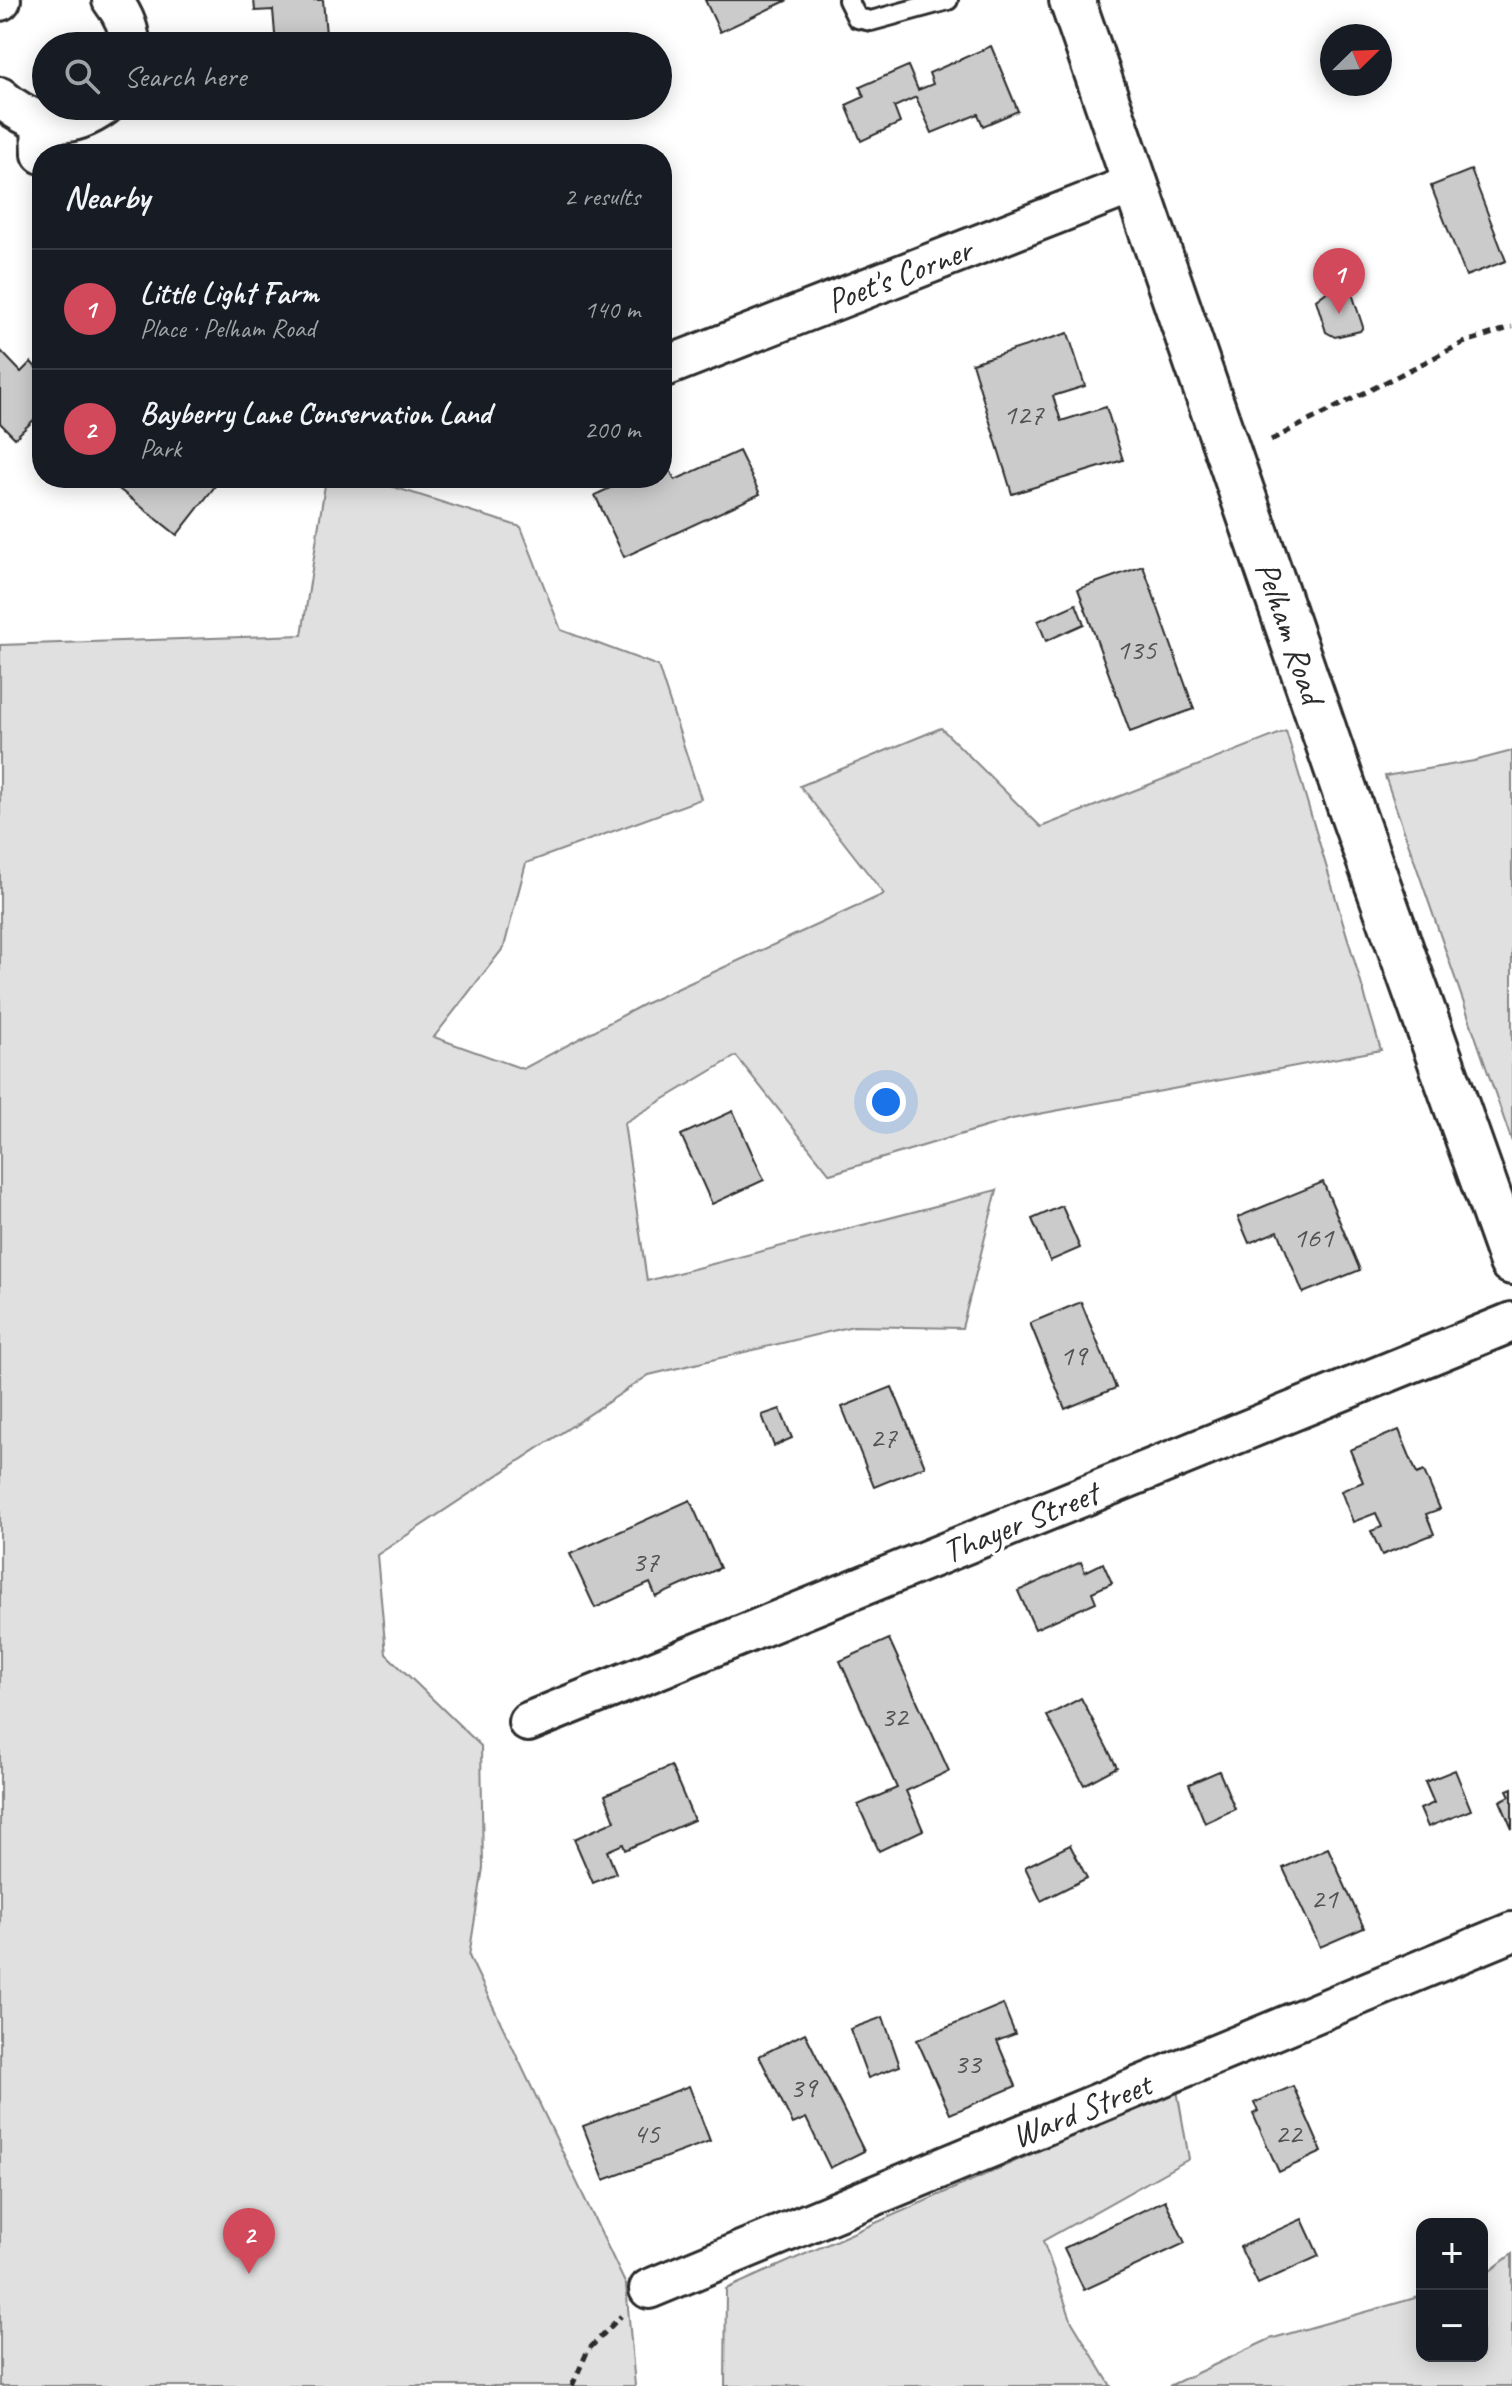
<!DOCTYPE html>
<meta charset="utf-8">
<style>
body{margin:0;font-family:Caveat,sans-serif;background:#242831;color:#f1f3f6}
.controls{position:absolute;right:24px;bottom:24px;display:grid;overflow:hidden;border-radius:16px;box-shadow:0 4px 20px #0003}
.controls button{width:72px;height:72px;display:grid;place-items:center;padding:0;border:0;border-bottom:2px solid #363941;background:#171b24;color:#f1f3f6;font:40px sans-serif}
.compass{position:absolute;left:1320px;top:24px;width:72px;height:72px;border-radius:50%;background:#171b24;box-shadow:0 4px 20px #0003;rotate:67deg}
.you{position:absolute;left:886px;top:1102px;width:28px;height:28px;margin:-20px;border:6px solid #fff;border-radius:50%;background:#1a73e8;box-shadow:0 0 0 12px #1a73e833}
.badge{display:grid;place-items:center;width:52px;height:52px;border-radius:50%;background:#d1495b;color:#fff;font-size:26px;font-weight:700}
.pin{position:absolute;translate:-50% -66px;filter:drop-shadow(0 2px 4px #0008)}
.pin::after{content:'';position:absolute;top:42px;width:28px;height:24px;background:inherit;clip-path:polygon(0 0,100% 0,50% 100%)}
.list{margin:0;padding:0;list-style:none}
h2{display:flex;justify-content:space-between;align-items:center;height:104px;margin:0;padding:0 32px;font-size:34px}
h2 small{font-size:26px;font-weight:400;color:#9ea1a6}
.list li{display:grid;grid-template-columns:52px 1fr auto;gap:24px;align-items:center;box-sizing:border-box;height:120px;padding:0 32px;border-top:2px solid #363941}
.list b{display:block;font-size:30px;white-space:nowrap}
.list p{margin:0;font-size:26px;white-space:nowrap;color:#9ea1a6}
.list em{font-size:26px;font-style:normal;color:#9ea1a6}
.icon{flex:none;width:44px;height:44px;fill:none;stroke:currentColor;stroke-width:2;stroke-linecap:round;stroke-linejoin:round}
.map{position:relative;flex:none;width:1512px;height:2386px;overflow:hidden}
.search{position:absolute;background:#171b24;box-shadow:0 4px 20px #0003;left:32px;top:32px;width:640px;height:88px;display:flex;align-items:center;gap:20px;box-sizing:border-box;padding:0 28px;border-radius:44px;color:#9ea1a6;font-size:30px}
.panel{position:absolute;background:#171b24;box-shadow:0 4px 20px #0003;left:32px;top:144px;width:640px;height:344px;border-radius:32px}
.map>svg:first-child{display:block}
</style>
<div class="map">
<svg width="1512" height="2386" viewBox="0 0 1512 2386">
<rect width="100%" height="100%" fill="#fff"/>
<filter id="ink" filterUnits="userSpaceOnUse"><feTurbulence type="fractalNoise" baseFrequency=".0125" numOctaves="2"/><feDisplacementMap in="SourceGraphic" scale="16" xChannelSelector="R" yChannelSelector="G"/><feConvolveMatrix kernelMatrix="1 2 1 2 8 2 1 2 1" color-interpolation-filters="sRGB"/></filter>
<g filter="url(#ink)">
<g fill="#e0e0e0" stroke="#868686" stroke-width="2">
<polygon points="326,478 365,478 521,527 561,630 658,666 701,799 526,863 504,947 434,1037 523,1069 644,1004 884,894 800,786 941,728 1041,827 1286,731 1381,1050 1012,1119 830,1174 736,1056 624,1123 647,1281 997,1190 962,1328 853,1326 649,1375 377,1555 386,1654 481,1746 483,1868 469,1956 626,2285 635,2386 0,2386 0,645 302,635"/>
<polygon points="1512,751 1512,1142 1385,776 1474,761"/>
<polygon points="1177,2090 1189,2159 1043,2241 1072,2322 1111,2386 725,2386 726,2289"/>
<polygon points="1512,2254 1512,2386 1169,2386 1270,2339 1422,2296 1422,2356 1482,2356 1482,2277"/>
</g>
<g fill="#cbcbcb" stroke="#2b2b2b" stroke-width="2">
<polygon points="254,0 323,0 327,46 276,46 273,10 255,11"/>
<polygon points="705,0 788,0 720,32"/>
<polygon points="991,46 1018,111 983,126 978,114 932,133 916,97 894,107 900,123 861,141 846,105 864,97 860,87 908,66 918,90 933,84 929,73"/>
<polygon points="1471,170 1506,261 1466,276 1431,186"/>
<polygon points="1350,287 1363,327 1360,331 1335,337 1326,332 1316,300 1332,288"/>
<polygon points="1068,333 1085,386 1053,396 1061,421 1106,407 1123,460 1012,494 972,363"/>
<polygon points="0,350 21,372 31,362 42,374 42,412 15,438 0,423"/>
<polygon points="739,451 760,494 624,557 595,495 631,478 662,478 662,464 666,462 675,480"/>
<polygon points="105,478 208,478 216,485 177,535"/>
<polygon points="1143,566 1194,709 1130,732 1078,589"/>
<polygon points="1076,604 1084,624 1046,641 1038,621"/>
<polygon points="733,1111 764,1180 712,1204 681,1135"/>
<polygon points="1323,1182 1360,1270 1303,1293 1278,1231 1249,1243 1238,1217"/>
<polygon points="1062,1206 1080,1248 1050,1261 1032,1219"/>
<polygon points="1081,1302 1116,1388 1065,1409 1030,1323"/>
<polygon points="892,1387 925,1466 874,1487 842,1407"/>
<polygon points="780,1409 792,1438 774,1446 762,1415"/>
<polygon points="1399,1430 1417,1474 1424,1471 1440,1509 1426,1514 1434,1534 1382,1555 1371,1531 1382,1527 1376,1513 1353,1522 1341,1491 1363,1482 1350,1450"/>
<polygon points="690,1500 720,1568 656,1597 650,1583 595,1608 570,1554"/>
<polygon points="1081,1562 1085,1572 1103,1563 1112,1583 1092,1592 1096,1602 1035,1629 1018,1591"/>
<polygon points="889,1639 949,1771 906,1791 923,1830 879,1851 858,1805 897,1788 840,1661"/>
<polygon points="1081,1698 1117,1767 1084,1785 1047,1716"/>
<polygon points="671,1766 694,1820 625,1850 623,1844 607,1851 616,1873 593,1883 574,1839 615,1821 605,1795"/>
<polygon points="1455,1770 1471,1810 1428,1827 1420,1809 1434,1803 1425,1782"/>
<polygon points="1219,1771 1235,1809 1205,1823 1189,1784"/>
<polygon points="1512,1788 1512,1829 1500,1801 1510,1796 1507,1790"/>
<polygon points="1070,1845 1087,1878 1041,1901 1025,1867"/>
<polygon points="1328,1848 1364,1928 1320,1947 1283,1868"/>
<polygon points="1003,2004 1015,2034 997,2041 1016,2086 950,2114 917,2040"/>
<polygon points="883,2017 900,2066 868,2078 850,2029"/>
<polygon points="805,2033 864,2151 830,2168 806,2118 793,2124 759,2056"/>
<polygon points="689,2086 710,2141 604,2180 583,2126"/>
<polygon points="1293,2086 1322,2152 1279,2172 1253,2114 1258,2111 1254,2103"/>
<polygon points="1165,2200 1185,2243 1084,2290 1064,2248"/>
<polygon points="1302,2219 1319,2256 1258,2284 1240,2247"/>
</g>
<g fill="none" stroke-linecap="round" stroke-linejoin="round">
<g stroke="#2b2b2b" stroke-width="24">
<polyline id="lane" points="848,0 857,18 871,21 948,0"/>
</g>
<g stroke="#2b2b2b" stroke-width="44">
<g id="street">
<path d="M112 0C123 14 130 28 130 46"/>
<polyline points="0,1 1,0"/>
<path d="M0 97C33 126 67 133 104 106"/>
<polyline points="41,122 42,154"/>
<polyline points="662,368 1136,183"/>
<polyline points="528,1722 1512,1322"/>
<polyline points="649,2289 1512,1932"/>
</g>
</g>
<g stroke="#2b2b2b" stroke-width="50">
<polyline id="secondary" points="1072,0 1352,812 1512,1262"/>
</g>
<g stroke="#2b2b2b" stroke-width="5" stroke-dasharray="8 6" stroke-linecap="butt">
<polyline points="1271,440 1463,343 1512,327"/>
<polyline points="572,2386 588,2350 621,2316"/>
</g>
<use href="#lane" stroke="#fff" stroke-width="18"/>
<use href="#street" stroke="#fff" stroke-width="38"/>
<use href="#secondary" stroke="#fff" stroke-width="44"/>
</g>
</g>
<g text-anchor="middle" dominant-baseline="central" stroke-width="7" stroke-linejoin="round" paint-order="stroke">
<g font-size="30" fill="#535353">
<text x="1023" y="414">127</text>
<text x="1136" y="649">135</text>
<text x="1313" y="1237">161</text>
<text x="1073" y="1355">19</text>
<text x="883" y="1437">27</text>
<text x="645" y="1561">37</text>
<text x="894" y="1716">32</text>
<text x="1324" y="1898">21</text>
<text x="967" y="2063">33</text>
<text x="803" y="2087">39</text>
<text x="646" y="2133">45</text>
<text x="1288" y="2133">22</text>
</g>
<g font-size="34" fill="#2b2b2b" stroke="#fff">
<text transform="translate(899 275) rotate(-21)">Poet's Corner</text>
<text transform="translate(1290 632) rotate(71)">Pelham Road</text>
<text transform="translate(1020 1522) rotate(-22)">Thayer Street</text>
<text transform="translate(1081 2110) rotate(-22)">Ward Street</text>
</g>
</g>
</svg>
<div class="controls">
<button>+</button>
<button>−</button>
</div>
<svg class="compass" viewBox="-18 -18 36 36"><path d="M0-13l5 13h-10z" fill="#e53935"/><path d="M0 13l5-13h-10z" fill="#9ea1a6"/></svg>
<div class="you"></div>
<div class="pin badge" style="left:1339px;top:314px">1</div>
<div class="pin badge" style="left:249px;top:2274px">2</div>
<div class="search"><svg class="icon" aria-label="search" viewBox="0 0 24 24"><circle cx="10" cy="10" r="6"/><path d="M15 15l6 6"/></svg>Search here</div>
<section class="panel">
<h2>Nearby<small>2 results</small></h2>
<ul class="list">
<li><span class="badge">1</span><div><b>Little Light Farm</b><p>Place · Pelham Road</p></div><em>140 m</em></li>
<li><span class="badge">2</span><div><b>Bayberry Lane Conservation Land</b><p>Park</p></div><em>200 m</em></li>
</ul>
</section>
</div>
